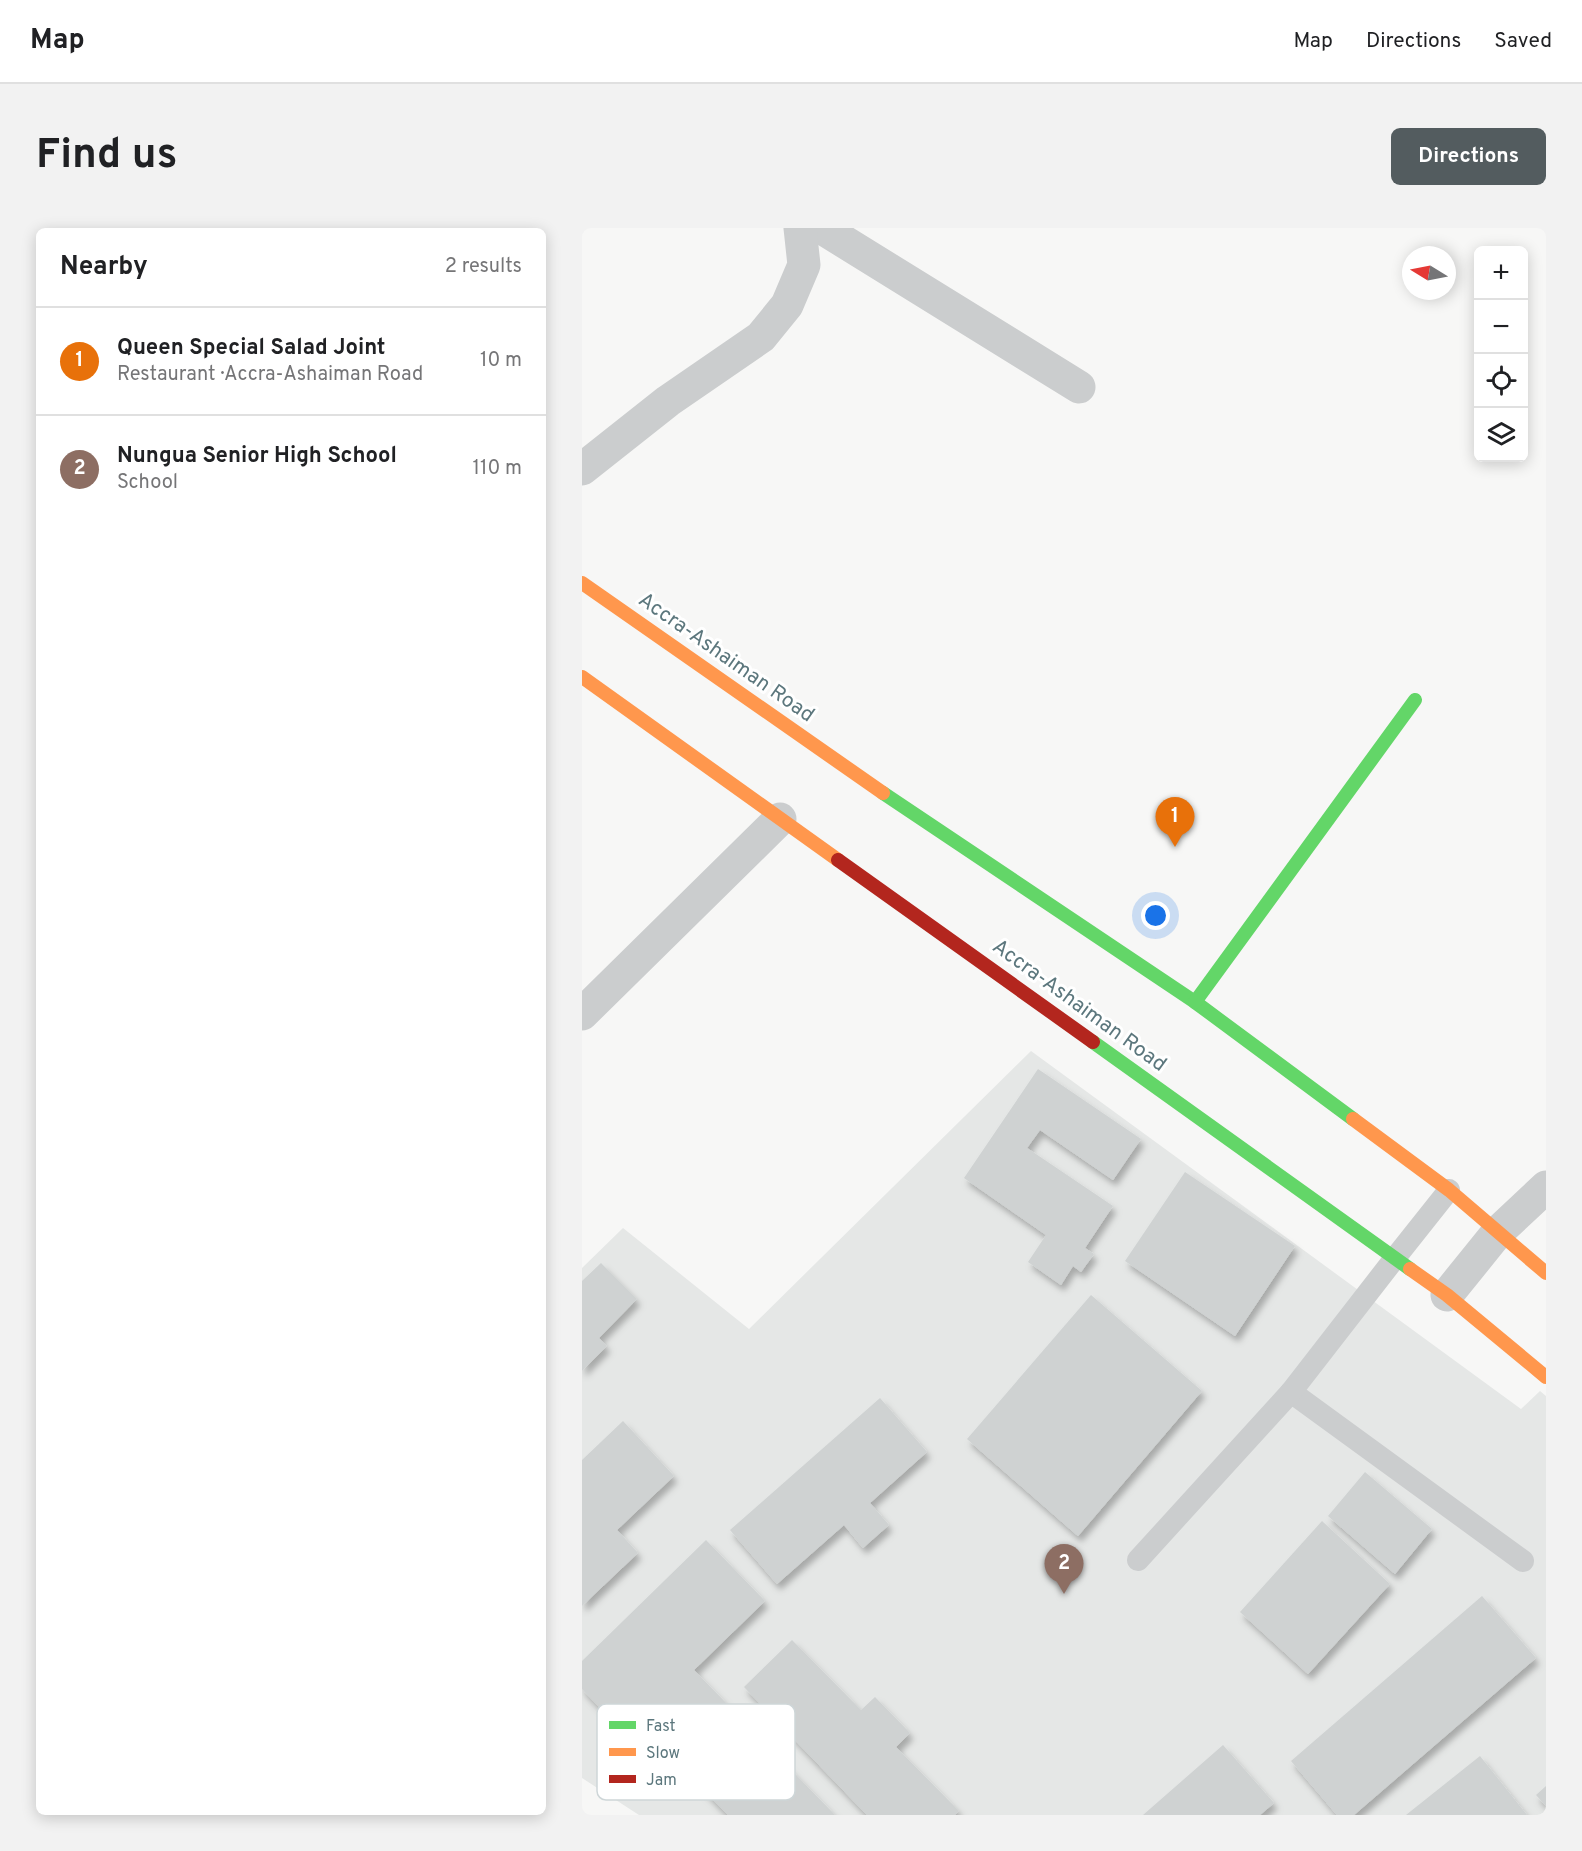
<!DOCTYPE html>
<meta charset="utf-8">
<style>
body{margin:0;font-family:Overpass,sans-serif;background:#f2f2f2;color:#202124}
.controls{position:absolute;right:18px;top:18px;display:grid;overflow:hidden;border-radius:9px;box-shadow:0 3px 15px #0003}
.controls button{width:54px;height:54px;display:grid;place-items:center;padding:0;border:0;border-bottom:2px solid #e0e0e0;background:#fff;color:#202124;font:30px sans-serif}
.compass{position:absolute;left:820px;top:18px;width:54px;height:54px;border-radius:50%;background:#fff;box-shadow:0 3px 15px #0003;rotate:280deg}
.you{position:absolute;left:574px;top:688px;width:21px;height:21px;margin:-15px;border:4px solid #fff;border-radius:50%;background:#1a73e8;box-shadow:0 0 0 9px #1a73e833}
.badge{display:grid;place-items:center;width:39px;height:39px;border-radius:50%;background:#535c5f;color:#fff;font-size:20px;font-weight:700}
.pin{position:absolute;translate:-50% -50px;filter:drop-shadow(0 2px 3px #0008)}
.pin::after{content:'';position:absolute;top:32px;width:21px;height:18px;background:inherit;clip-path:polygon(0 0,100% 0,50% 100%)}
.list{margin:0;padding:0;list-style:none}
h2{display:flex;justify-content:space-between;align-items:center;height:78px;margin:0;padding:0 24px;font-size:26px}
h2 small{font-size:20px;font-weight:400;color:#757577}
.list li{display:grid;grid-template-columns:39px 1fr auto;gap:18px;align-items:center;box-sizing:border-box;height:108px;padding:0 24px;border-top:2px solid #e0e0e0}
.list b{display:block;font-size:22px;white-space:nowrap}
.list p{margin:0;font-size:20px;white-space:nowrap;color:#757577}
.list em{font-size:20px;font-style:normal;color:#757577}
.icon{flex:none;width:33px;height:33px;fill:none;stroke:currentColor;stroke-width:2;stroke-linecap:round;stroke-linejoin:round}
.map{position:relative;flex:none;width:964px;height:1587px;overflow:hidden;border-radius:9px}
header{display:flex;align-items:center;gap:36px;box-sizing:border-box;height:84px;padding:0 30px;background:#fff;border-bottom:2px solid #e0e0e0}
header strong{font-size:28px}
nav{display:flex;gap:33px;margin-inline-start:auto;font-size:21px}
.intro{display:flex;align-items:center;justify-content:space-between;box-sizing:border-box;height:144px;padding:0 36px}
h1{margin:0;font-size:42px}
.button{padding:15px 27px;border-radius:9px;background:#535c5f;color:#fff;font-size:21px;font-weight:700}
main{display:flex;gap:36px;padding:0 36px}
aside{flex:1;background:#fff;border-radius:9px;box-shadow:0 3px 15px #0003}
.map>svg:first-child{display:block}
</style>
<header>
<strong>Map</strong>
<nav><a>Map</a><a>Directions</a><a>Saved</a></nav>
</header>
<div class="intro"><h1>Find us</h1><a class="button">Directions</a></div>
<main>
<aside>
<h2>Nearby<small>2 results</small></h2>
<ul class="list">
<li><span class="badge" style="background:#e8710a">1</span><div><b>Queen Special Salad Joint</b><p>Restaurant · Accra-Ashaiman Road</p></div><em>10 m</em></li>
<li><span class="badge" style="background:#8d6e63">2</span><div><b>Nungua Senior High School</b><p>School</p></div><em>110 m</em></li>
</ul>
</aside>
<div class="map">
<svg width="964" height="1587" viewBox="0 0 964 1587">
<defs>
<filter id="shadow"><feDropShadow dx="3.5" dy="6" stdDeviation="3" flood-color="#0004"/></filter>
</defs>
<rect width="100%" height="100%" fill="#f7f7f6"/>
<polygon fill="#e5e7e6" points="449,823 939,1181 958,1163 964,1168 964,1587 57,1587 0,1550 0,1040 41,1000 167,1101"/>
<g fill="#cfd2d2" filter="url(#shadow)">
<polygon points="456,841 559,911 531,952 458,902 445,920 531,978 503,1020 512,1026 499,1044 491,1038 479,1057 446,1034 464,1007 382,950"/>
<polygon points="603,944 713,1018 653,1108 543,1033"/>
<polygon points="19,1035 55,1071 17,1110 25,1118 0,1143 0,1053"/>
<polygon points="509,1067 620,1163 496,1308 385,1211"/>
<polygon points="298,1170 345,1224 288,1275 307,1297 281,1320 262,1297 195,1356 148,1302"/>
<polygon points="41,1193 92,1248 35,1302 56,1325 0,1378 0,1232"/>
<polygon points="783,1244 850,1301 813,1346 746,1288"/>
<polygon points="740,1293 808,1356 726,1446 658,1384"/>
<polygon points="124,1312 183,1373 112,1442 253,1587 146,1587 58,1496 45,1508 0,1461 0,1433"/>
<polygon points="900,1368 954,1430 772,1587 755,1587 709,1533"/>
<polygon points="210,1412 279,1482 293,1469 328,1505 314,1519 377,1583 373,1587 285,1587 162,1459"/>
<polygon points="641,1517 692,1575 678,1587 561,1587"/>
<polygon points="898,1528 945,1587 824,1587"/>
<polygon points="964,1558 964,1578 954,1567"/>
</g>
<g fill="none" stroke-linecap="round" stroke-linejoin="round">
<g stroke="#cbcdce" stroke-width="22">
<polyline points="709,1164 941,1333"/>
<polyline points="556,1332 709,1164 813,1030 867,962"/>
</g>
<g stroke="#cbcdce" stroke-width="33">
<polyline points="240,0 497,159"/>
<polyline points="0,241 86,173 179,109 205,77 222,37 218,0"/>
<polyline points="0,786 198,591"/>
<polyline points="865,1067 915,1005 964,959"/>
</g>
<g stroke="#63d668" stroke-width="14">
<polyline points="301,565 613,774 771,891"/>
<polyline points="613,774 833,472"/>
<polyline points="511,814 828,1041"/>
</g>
<g stroke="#ff974d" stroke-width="14">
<polyline points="0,355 301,565"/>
<polyline points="0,449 256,632"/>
<polyline points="771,891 867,962 964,1045"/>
<polyline points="828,1041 865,1067 964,1149"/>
</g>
<polyline stroke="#b3261e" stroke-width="14" points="256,632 511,814"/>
</g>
<g text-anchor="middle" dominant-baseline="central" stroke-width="6" stroke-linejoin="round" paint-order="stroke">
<g font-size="21" fill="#5c777d" stroke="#fff">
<text transform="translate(144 430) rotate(35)">Accra-Ashaiman Road</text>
<text transform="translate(497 778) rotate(36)">Accra-Ashaiman Road</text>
</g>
</g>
<rect x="15" y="1476" width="198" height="96" rx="9" fill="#fff" stroke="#ced6d8" stroke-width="1.5"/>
<rect x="27" y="1493" width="27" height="8" fill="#63d668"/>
<rect x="27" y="1520" width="27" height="8" fill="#ff974d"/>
<rect x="27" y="1547" width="27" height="8" fill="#b3261e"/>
<g font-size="16" fill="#5c777d">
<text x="64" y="1503">Fast</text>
<text x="64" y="1530">Slow</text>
<text x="64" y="1557">Jam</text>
</g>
</svg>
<div class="controls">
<button>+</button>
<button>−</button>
<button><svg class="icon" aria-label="locate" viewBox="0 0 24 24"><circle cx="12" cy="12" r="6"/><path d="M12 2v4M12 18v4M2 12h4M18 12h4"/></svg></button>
<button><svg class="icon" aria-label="layers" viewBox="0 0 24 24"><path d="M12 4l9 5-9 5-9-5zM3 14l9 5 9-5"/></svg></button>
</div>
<svg class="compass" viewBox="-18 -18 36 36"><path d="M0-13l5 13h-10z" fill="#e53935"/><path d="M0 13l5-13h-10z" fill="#757577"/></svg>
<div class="you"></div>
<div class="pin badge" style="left:593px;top:619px;background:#e8710a">1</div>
<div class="pin badge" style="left:482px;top:1366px;background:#8d6e63">2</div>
</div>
</main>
